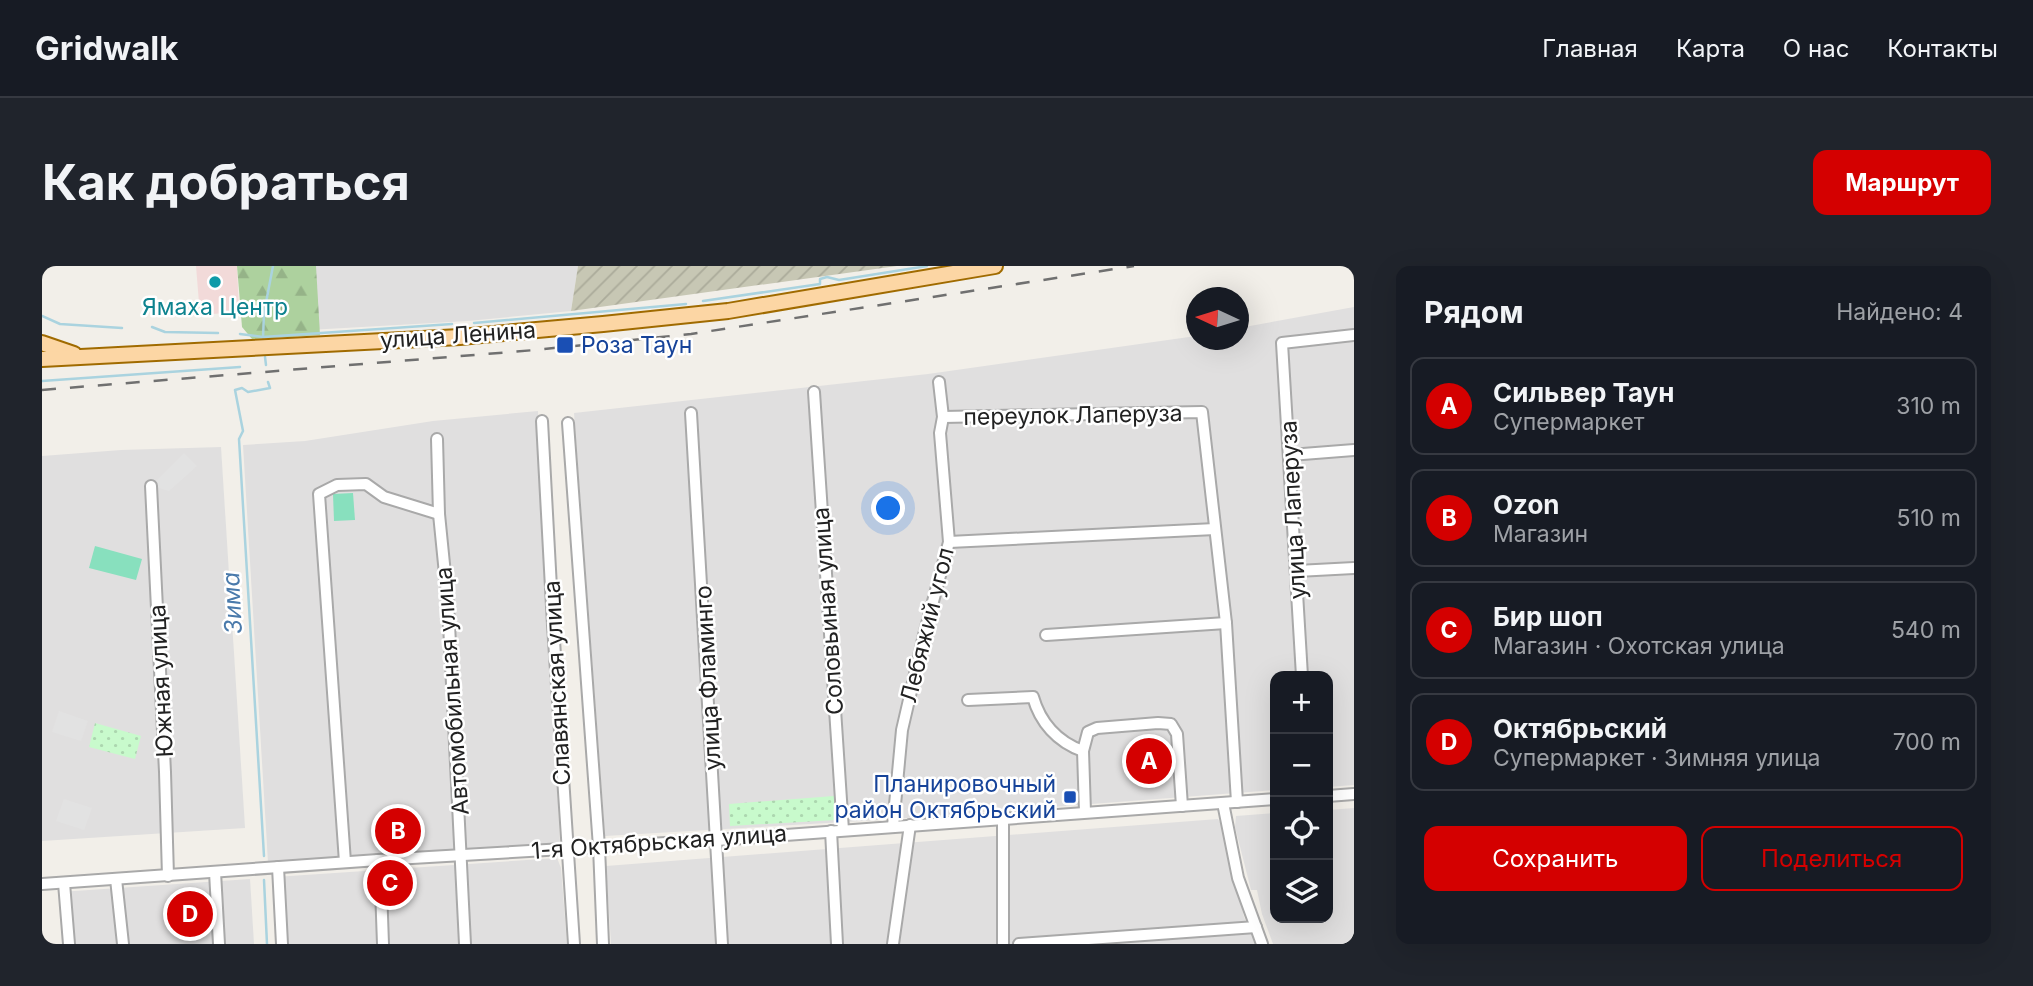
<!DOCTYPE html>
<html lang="ru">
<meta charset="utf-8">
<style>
body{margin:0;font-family:Inter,sans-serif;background:#20242c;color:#f1f3f6}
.controls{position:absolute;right:21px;bottom:21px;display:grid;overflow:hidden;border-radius:14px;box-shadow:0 7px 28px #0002}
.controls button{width:63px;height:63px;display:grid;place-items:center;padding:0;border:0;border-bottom:2px solid #363941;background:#171b24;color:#f1f3f6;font:35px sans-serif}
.compass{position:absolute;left:1144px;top:21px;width:63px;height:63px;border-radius:50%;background:#171b24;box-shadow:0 7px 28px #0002;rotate:274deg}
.you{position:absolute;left:847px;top:243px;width:24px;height:24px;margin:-18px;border:5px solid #fff;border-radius:50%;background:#1a73e8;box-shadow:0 0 0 10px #1a73e833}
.badge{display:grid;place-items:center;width:46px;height:46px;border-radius:50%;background:#d40000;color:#fff;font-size:23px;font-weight:700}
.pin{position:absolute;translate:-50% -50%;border:4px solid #fff;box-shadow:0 2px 7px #0006}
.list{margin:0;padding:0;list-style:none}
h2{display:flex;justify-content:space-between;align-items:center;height:91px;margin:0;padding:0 28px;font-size:30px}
h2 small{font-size:23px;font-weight:400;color:#9ea1a6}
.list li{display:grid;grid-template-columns:46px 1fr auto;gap:21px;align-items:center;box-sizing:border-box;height:98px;margin:0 14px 14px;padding:0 14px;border:2px solid #363941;border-radius:14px}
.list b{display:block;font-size:26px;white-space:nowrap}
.list p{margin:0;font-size:23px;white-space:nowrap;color:#9ea1a6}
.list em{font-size:23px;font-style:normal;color:#9ea1a6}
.actions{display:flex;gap:14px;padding:21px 28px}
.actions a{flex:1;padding:16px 0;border:2px solid #d40000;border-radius:14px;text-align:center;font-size:24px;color:#d40000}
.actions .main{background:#d40000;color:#fff}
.icon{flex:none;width:38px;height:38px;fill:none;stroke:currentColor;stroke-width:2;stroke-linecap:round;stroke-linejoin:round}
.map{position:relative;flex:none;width:1312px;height:678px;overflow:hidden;border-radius:14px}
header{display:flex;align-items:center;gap:42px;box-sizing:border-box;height:98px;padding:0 35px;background:#171b24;border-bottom:2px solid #363941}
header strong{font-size:33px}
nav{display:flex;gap:38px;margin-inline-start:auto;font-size:24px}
.intro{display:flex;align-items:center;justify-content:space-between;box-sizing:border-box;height:168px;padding:0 42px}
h1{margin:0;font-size:49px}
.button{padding:18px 32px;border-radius:14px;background:#d40000;color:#fff;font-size:24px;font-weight:700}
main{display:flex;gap:42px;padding:0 42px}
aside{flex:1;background:#171b24;border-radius:14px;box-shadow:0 7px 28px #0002}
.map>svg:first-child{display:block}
</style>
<header>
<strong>Gridwalk</strong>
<nav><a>Главная</a><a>Карта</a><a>О нас</a><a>Контакты</a></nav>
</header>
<div class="intro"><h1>Как добраться</h1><a class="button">Маршрут</a></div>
<main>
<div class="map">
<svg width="1312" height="678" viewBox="0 0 1312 678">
<defs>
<pattern id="construction-furrows" width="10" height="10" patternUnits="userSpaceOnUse" patternTransform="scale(1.75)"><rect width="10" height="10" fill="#c7c7b4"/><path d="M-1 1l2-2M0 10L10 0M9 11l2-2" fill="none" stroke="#abab9a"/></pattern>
<pattern id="forest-firs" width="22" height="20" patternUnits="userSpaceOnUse" patternTransform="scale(1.75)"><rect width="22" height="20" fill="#add19e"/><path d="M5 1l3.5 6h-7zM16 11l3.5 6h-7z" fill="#95b388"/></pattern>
<pattern id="park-dots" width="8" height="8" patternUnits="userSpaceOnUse" patternTransform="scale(1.75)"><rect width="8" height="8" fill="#c8facc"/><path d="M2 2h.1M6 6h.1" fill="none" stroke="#acd6af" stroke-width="1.8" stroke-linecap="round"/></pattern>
</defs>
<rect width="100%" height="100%" fill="#f2efe9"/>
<g fill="#e0dfdf">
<polygon points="201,0 536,0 529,45 426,55 214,67"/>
<polygon points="1312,41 1312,519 1286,521 1286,410 1233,410 1233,524 838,554 563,570 532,147 886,108 1154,70 1154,74 1196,74 1197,62"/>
<polygon points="496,145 518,577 226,596 201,179 263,175 391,155"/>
<polygon points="179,181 203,562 0,575 0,190 79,184"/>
<polygon points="1312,542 1312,678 1231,678 1220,648 1215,624 1209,624 1193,561 1194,550 1233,547 1233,652 1286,652 1286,544"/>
<polygon points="1176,553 1181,561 1202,651 1214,678 569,678 564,600"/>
<polygon points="515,592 519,602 525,678 236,678 233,611"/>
<polygon points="208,613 212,678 20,678 18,626"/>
</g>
<polygon fill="#f2dad9" points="154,0 195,0 197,46 158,49"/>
<polygon fill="url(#construction-furrows)" points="536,0 855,0 529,45"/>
<polygon fill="url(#forest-firs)" points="195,0 274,0 278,69 210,73 200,61"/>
<g fill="url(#park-dots)">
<polygon points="53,457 99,470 93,493 47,481"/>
<polygon points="792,530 794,554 688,560 687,538"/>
</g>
<g fill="#88e0be">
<polygon points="311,227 313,254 292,255 291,228"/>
<polygon points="53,280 100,293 94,314 47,302"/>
</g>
<g fill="#e2e2e2">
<polygon points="142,187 155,200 127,225 109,220"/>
<polygon points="17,445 46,455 39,475 10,466"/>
<polygon points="22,533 50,542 42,564 14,555"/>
</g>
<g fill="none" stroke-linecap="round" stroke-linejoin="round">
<g stroke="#aad3df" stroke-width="2.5">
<polyline points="661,35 778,18 778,13 785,11 797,14 885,0"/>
<polyline points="0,50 18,58 80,62"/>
<polyline points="432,57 644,38"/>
<polyline points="110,61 123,66 176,67"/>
<polyline points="198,68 221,71 410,58"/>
<polyline points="221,72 222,47 231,0"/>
<polyline points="223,91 224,99"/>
<polyline points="0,115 198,101"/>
<polyline points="222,590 197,173 201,165 193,124 200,122 206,126 228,122 226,116"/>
<polyline points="222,614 225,678"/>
</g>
<g stroke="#a9a9a9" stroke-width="14">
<g id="minor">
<polyline points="772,126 801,564"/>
<polyline points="649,147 680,678"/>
<polyline points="901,151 1160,146 1184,357 1195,536"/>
<polyline points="500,155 511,359 532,678"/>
<polyline points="526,157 557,581 561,678"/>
<polyline points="395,173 397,248 406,338 423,678"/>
<polyline points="1248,189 1312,184"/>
<polyline points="109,220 123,506 126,610"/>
<polyline points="907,276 1173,263"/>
<polyline points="1255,305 1312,302"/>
<polyline points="1004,369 1184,357"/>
<polyline points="1260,410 1240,77 1312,69"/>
<path d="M926 434 991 431C998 456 1015 476 1041 485"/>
<polyline points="1286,530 1312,528"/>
<polyline points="1181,537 1196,612 1220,678"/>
<polyline points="1043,546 1041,485 1046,466 1055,462 1116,457 1129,458 1135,468 1140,540"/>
<polyline points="961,552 961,678"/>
<polyline points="851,560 860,464 882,369 907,276 898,167 901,151 897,116"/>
<polyline points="789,565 795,678"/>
<polyline points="336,594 339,622 341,678"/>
<polyline points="303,596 277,228 295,219 324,218 342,231 397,248"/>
<polyline points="236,601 240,678"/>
<polyline points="173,606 177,678"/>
<polyline points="74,613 81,678"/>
<polyline points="22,617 27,678"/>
<polyline points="0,618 336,594 675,574 1233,533"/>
<polyline points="851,678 868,559"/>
<polyline points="977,678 1214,661"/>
</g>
</g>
<g stroke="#a06b00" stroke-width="18">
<g id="major">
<polyline points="0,77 32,88"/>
<polyline points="0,93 418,71 561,58 686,45 953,0"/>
</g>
</g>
<use href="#minor" stroke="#fff" stroke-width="10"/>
<use href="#major" stroke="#fcd6a4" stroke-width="14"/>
<polyline stroke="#707070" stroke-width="2.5" stroke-dasharray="14 14" stroke-linecap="butt" points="0,124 493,84 649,68 1092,0"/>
</g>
<circle fill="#0f9aa8" stroke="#fff" stroke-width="2.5" cx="173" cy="16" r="7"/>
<g fill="#1a4fb4" stroke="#fff" stroke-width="2.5">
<rect x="514" y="70" width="18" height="18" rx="3.5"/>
<rect x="1021" y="524" width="14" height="14" rx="3.5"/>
</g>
<g text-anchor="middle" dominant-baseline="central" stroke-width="5" stroke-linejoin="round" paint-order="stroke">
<g font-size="23" fill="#0d838f" stroke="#fff">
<text x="173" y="41">Ямаха Центр</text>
</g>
<g font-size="23" fill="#222" stroke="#fff">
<text transform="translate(416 69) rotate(-4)">улица Ленина</text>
<text transform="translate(1031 149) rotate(-1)">переулок Лаперуза</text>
<text transform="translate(1251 244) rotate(-93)">улица Лаперуза</text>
<text transform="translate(786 345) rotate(-94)">Соловьиная улица</text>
<text transform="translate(885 359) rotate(-76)">Лебяжий угол</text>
<text transform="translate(666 412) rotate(-93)">улица Фламинго</text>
<text transform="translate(119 415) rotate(-93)">Южная улица</text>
<text transform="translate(515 417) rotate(-93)">Славянская улица</text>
<text transform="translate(410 425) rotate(-94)">Автомобильная улица</text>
<text transform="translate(617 576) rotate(-4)">1-я Октябрьская улица</text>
</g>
<g font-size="23" fill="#164399" stroke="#fff" text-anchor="start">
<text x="539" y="79">Роза Таун</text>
<text x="1014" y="518" text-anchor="end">Планировочный<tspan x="1014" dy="26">район Октябрьский</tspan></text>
</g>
<g font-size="24" font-style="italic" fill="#4a7aab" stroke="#fff">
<text transform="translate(190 337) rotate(-93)">Зима</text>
</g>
</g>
</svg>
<div class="controls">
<button>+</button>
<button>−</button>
<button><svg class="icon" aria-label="locate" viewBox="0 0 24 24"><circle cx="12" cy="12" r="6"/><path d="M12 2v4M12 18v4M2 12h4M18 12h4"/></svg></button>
<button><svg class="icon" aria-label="layers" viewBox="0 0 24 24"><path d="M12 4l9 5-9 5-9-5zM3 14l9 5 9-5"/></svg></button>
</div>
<svg class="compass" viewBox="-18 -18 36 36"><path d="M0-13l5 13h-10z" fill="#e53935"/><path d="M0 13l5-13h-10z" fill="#9ea1a6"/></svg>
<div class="you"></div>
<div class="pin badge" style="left:1107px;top:495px">A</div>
<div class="pin badge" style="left:356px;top:565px">B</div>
<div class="pin badge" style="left:348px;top:617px">C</div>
<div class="pin badge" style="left:148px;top:648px">D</div>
</div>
<aside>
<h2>Рядом<small>Найдено: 4</small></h2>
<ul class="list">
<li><span class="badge">A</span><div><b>Сильвер Таун</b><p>Супермаркет</p></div><em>310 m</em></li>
<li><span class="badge">B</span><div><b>Ozon</b><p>Магазин</p></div><em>510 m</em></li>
<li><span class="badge">C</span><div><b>Бир шоп</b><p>Магазин · Охотская улица</p></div><em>540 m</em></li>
<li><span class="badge">D</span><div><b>Октябрьский</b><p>Супермаркет · Зимняя улица</p></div><em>700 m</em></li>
</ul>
<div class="actions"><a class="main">Сохранить</a><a>Поделиться</a></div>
</aside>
</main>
